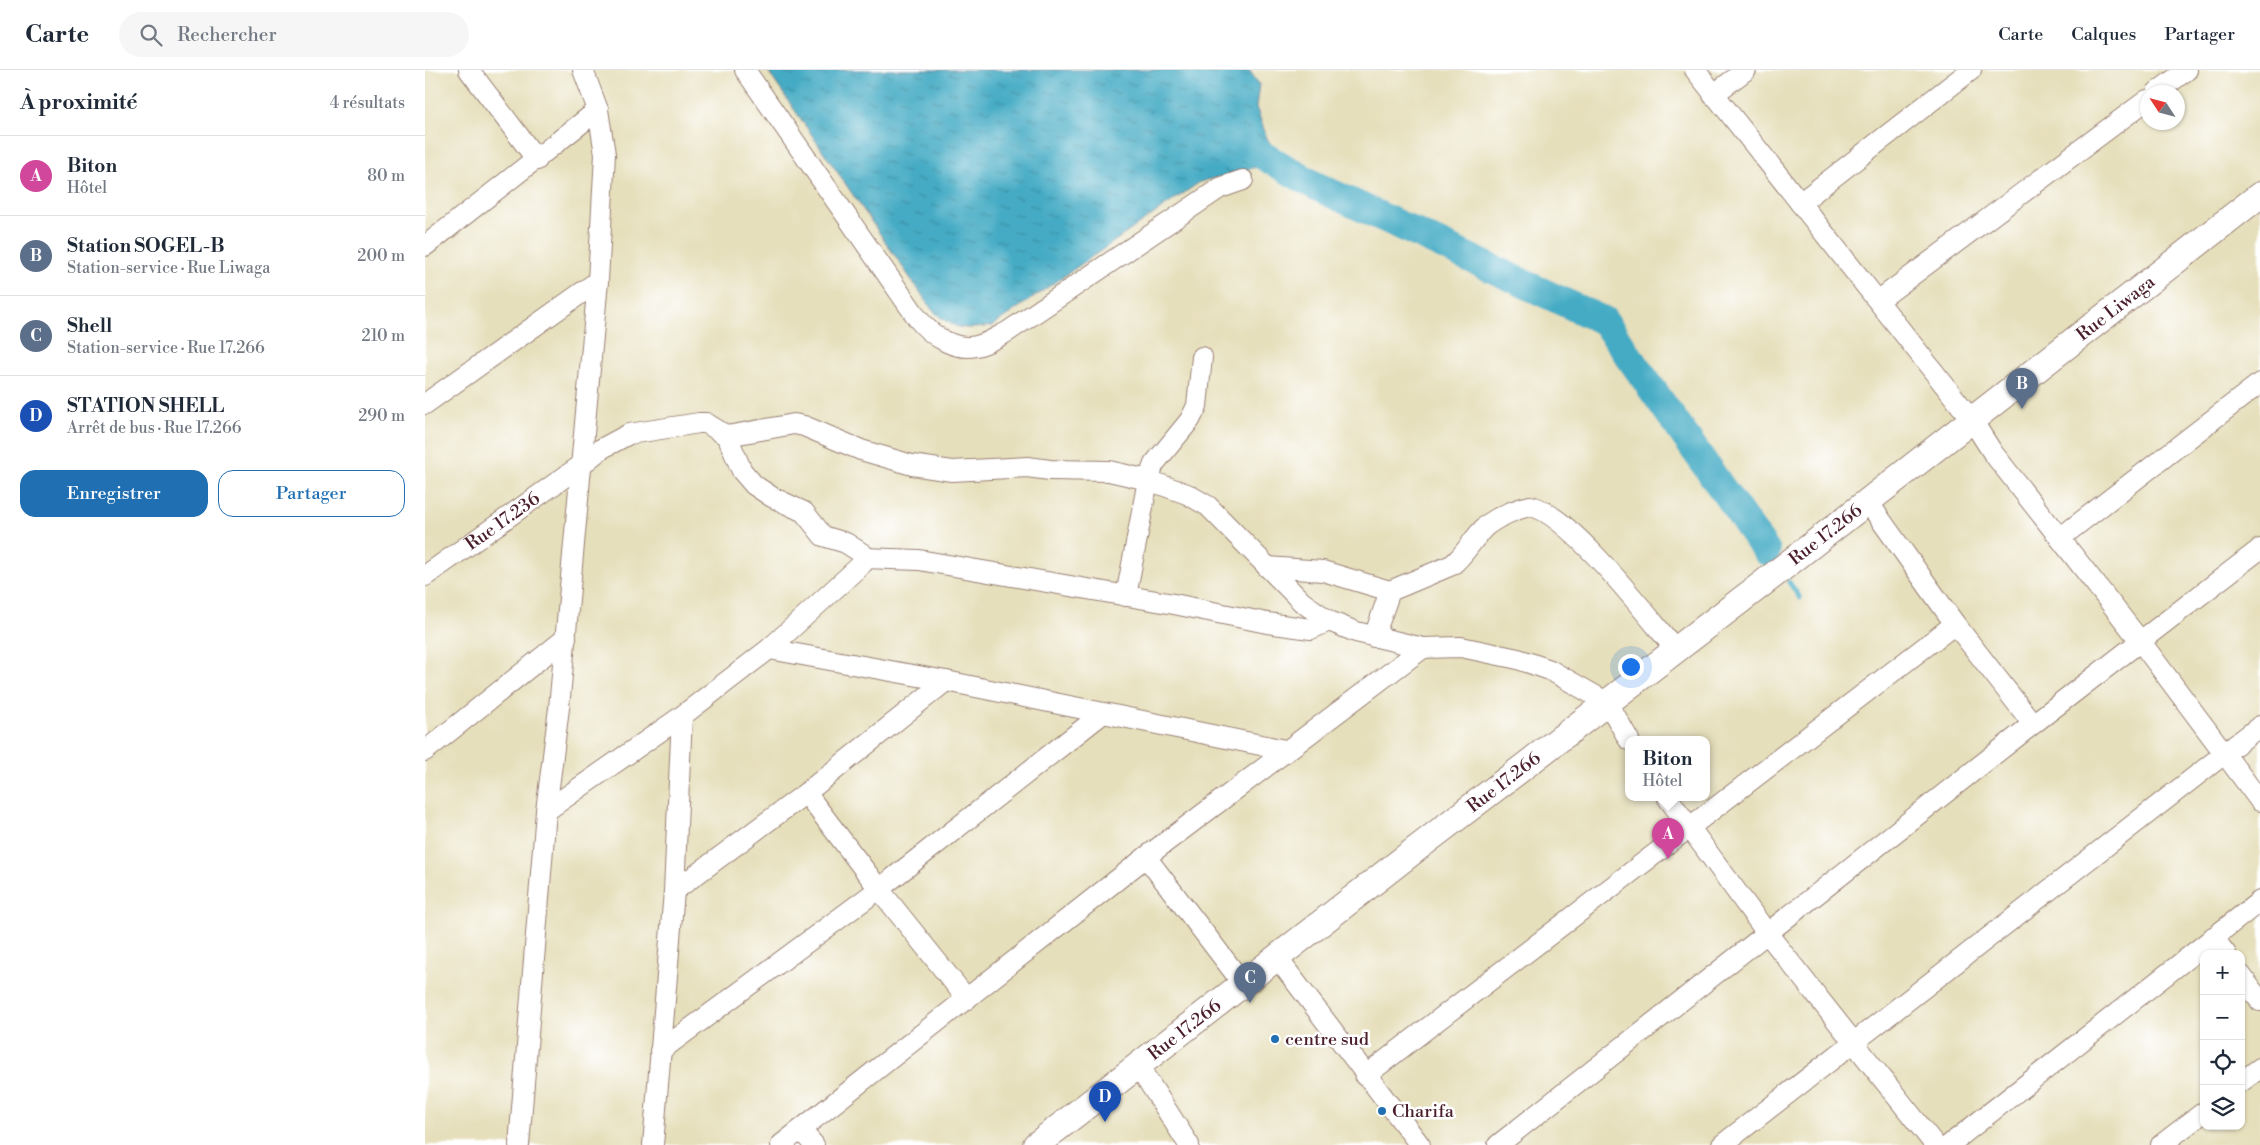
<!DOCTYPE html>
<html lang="fr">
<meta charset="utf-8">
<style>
body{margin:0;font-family:"Libre Bodoni",serif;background:#f6f6f7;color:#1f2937}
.controls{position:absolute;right:15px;bottom:15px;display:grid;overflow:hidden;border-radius:10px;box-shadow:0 1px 4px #0004}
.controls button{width:45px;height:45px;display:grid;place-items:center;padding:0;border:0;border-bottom:1px solid #e0e1e3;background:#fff;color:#1f2937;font:25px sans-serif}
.compass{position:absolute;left:1715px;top:15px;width:45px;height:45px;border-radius:50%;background:#fff;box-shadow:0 1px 4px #0004;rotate:306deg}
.you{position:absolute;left:1205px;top:596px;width:18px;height:18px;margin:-12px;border:4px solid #fff;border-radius:50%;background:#1a73e8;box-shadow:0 0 0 8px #1a73e833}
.badge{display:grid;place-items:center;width:32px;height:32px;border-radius:50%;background:#1f6fb2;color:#fff;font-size:16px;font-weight:700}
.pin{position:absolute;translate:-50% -41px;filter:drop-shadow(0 1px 2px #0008)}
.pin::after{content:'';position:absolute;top:26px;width:18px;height:15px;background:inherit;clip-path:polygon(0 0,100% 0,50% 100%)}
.popup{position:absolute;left:1200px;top:666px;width:85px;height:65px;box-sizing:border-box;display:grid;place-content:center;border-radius:10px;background:#fff;filter:drop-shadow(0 1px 4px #0005);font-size:16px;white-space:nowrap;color:#747a83}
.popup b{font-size:19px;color:#1f2937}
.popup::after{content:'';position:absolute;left:50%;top:100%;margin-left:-10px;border:10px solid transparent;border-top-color:#fff}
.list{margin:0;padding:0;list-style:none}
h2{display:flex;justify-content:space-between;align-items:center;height:65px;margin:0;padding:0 20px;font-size:21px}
h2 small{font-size:16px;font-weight:400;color:#747a83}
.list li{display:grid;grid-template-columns:32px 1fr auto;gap:15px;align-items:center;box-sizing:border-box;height:80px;padding:0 20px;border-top:1px solid #e0e1e3}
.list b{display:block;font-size:19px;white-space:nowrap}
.list p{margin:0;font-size:16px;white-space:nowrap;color:#747a83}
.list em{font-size:16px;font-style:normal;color:#747a83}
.actions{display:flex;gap:10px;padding:15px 20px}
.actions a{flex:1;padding:11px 0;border:1px solid #1f6fb2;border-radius:15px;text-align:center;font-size:18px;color:#1f6fb2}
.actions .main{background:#1f6fb2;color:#fff}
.icon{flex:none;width:28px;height:28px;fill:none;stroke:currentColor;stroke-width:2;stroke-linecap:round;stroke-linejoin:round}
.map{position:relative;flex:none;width:1835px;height:1075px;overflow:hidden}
header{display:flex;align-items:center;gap:30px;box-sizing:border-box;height:70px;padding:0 25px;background:#fff;border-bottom:1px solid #e0e1e3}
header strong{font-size:24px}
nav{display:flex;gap:28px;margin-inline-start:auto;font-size:18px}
.search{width:350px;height:45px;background:#f6f6f7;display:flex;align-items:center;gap:12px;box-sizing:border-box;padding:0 18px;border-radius:28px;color:#747a83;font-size:19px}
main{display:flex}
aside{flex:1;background:#fff}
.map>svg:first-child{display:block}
</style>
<header>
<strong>Carte</strong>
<div class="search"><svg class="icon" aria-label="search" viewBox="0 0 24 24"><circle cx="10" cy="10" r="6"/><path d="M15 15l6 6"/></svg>Rechercher</div>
<nav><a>Carte</a><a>Calques</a><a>Partager</a></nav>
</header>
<main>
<aside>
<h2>À proximité<small>4 résultats</small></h2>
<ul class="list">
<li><span class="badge" style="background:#d1479c">A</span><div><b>Biton</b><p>Hôtel</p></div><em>80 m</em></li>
<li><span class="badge" style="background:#5c6f8a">B</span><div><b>Station SOGEL-B</b><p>Station-service · Rue Liwaga</p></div><em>200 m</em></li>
<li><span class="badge" style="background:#5c6f8a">C</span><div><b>Shell</b><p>Station-service · Rue 17.266</p></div><em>210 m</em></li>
<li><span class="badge" style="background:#1a4fb4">D</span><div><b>STATION SHELL</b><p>Arrêt de bus · Rue 17.266</p></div><em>290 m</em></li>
</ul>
<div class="actions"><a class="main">Enregistrer</a><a>Partager</a></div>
</aside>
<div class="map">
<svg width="1835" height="1075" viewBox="0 0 1835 1075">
<defs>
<pattern id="water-ripples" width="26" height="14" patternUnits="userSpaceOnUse" patternTransform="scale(1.25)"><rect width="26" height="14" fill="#44abc4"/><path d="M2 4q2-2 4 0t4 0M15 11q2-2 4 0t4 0" fill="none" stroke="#3b8b9f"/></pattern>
</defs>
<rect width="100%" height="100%" fill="#fff"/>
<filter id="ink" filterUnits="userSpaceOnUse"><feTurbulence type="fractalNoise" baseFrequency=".02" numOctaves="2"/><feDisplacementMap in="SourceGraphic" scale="10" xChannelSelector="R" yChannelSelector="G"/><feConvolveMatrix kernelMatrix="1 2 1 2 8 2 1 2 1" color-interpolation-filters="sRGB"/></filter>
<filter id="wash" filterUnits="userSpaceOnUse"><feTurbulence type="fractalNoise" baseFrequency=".0096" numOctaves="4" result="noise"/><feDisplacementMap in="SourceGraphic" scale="20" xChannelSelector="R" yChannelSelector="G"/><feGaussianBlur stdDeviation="1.12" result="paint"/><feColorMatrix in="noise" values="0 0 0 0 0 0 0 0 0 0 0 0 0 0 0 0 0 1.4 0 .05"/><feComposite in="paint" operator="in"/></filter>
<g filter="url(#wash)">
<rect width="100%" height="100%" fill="#e6dfbb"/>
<path fill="url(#water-ripples)" stroke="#476578" d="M342 0H824L834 14 831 37 842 68 852 85 844 100 831 97 775 112 567 256C538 260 530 260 508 241Z"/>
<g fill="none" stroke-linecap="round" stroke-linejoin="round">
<polyline stroke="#44abc4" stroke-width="5" points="1364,512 1375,528"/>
<polyline stroke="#44abc4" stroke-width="29" points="814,72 891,116 1179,251 1341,481"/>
</g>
</g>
<g filter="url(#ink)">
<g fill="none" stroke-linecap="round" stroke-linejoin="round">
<g stroke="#987f73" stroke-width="22">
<g id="minor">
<polyline points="44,0 112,90"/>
<path d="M320 0 493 249C508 267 533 284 558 274 566 271 574 266 582 262L795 118 818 110"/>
<polyline points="1270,0 1547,350 1568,383 1716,572 1835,731"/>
<polyline points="1732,22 1762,0"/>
<polyline points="1288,25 1321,0"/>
<polyline points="1375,133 1546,0"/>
<polyline points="0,176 173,40"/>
<polyline points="1454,230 1722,30"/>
<polyline points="0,334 173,211"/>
<polyline points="1443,432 1530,554 1608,654"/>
<polyline points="1635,468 1835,313"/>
<polyline points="439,488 494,490 749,534 842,553 886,559 904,551"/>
<polyline points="842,497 898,501 965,521"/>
<path id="s1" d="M0 506 155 396 176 379 204 364 274 353H281L302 366 369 354 379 356 436 380 487 395 527 401 602 397 625 400 684 401 723 410 762 424 783 436 877 532 904 551 931 562 998 578"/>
<polyline points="701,526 723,410 729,394 765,350 772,336 777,287"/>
<path d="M949 567 965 521 1027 495C1041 484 1048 468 1061 456 1072 447 1091 439 1105 436 1143 442 1224 548 1251 580"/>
<polyline points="344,579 521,611 860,680"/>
<polyline points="0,681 141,568"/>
<polyline points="381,723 454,819 542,929"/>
<polyline points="1243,728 1342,863 1510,1075"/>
<polyline points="121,741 257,646 344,579 438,493 438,484 421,473 398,466 379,442 347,427 329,415 317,401 302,366"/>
<polyline points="721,787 819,915"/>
<polyline points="249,821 381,723 521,611"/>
<polyline points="1788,867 1801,884"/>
<polyline points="853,889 995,1075"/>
<polyline points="1816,905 1835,931"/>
<polyline points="235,981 454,819 677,644"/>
<polyline points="714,997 764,1075"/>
<polyline points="940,1006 1530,554"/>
<polyline points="1816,1012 1835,998"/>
<polyline points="376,1060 389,1075"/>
<polyline points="94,1075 121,741 134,638 173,211 180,84 173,40 158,0"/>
<polyline points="228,1075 249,821 257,646"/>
<polyline points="356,1075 721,787 998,578 1036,577 1093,589 1125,600 1183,633 1204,670"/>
<polyline points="1073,1075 1608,654 1835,479"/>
<polyline points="1297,1075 1835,656"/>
<polyline points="1524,1075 1835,831"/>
<polyline points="1736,1075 1779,1042"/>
</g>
</g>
<g stroke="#987f73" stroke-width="28">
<g id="major">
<path id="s2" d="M611 1075 986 783 1337 514 1835 125"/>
</g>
</g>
<use href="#minor" stroke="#fff" stroke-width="20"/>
<use href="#major" stroke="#fff" stroke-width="26"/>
</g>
</g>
<g fill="#1f6fb2" stroke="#fff" stroke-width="2">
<circle cx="850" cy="969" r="5"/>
<circle cx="957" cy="1041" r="5"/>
</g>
<g text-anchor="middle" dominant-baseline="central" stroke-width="5" stroke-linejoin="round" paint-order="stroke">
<g font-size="18" fill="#4a1f2b" stroke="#fff">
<text stroke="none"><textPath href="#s2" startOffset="1366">Rue Liwaga</textPath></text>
<text stroke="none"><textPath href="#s1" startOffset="95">Rue 17.236</textPath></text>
<text stroke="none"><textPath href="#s2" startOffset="998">Rue 17.266</textPath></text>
<text stroke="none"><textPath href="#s2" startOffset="592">Rue 17.266</textPath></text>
<text stroke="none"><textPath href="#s2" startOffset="188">Rue 17.266</textPath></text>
</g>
<g font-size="18" fill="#4a1f2b" stroke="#fff" text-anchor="start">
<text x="860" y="969">centre sud</text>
<text x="967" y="1041">Charifa</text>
</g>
</g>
</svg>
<div class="controls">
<button>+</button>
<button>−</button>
<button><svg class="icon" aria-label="locate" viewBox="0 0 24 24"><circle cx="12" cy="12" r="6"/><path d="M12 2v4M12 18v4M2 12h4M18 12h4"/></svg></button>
<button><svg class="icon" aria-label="layers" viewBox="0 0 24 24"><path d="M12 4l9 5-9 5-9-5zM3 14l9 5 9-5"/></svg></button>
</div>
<svg class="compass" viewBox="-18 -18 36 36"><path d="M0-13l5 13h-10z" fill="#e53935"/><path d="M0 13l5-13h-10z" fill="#747a83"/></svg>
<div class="you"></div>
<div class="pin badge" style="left:1243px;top:789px;background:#d1479c">A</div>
<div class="popup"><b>Biton</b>Hôtel</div>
<div class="pin badge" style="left:1597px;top:339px;background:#5c6f8a">B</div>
<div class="pin badge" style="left:825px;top:933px;background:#5c6f8a">C</div>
<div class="pin badge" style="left:680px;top:1052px;background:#1a4fb4">D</div>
</div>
</main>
